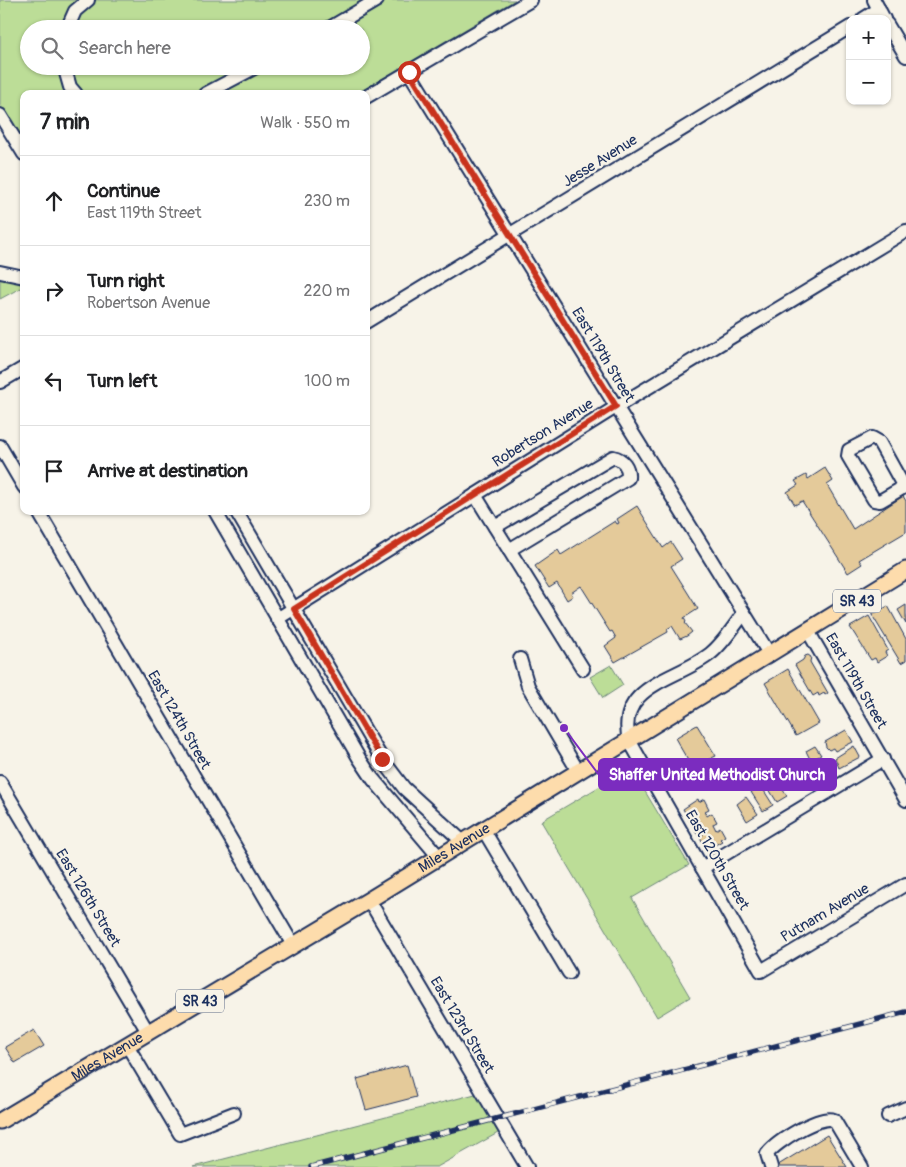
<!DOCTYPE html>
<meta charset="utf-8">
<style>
body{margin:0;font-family:Pangolin,sans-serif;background:#f2f2f2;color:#202124}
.controls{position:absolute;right:15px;top:15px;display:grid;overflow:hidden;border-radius:10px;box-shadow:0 1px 4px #0004}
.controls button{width:45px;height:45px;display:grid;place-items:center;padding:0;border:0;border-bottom:1px solid #e0e0e0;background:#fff;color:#202124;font:25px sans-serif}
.stop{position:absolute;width:15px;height:15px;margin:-11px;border:4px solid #c8321e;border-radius:50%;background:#fff}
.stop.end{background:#c8321e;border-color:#fff;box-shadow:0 1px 5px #0008}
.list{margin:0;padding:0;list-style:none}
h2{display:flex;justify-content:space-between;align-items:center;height:65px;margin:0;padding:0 20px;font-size:21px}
h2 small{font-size:16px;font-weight:400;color:#757577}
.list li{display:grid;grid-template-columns:32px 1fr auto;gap:15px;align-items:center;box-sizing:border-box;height:90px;padding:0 20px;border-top:1px solid #e0e0e0}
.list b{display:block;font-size:19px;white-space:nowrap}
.list p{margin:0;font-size:16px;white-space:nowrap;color:#757577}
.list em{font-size:16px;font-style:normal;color:#757577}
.icon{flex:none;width:28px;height:28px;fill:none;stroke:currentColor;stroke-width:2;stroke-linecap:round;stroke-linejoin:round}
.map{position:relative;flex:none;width:906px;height:1167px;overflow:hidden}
.search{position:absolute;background:#fff;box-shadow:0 1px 4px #0004;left:20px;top:20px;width:350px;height:55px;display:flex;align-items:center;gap:12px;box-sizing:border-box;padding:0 18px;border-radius:28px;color:#757577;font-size:19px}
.panel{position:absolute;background:#fff;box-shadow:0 1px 4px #0004;left:20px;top:90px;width:350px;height:425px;border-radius:10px}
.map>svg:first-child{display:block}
</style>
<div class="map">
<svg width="906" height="1167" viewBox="0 0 906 1167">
<rect width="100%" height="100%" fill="#f7f3e8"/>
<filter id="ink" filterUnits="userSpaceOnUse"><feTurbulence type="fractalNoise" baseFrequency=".02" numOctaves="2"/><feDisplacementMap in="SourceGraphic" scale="10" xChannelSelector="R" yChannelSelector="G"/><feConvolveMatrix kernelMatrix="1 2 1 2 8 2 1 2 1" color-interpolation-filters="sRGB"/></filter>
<g filter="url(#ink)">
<g fill="#bcdd97" stroke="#6c867a" fill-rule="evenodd">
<path d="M0 0H515L356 94H24V147L0 106ZM29 29H361V66H29Z"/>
<polygon points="0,272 24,277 24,286 0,299"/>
<polygon points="611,665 623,685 603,698 590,677"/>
<polygon points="631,768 689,865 632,898 690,997 657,1017 541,821"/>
<polygon points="483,1092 505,1129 437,1167 193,1167"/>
</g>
<g fill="#e4ca9a" stroke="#1b2f5e">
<polygon points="825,468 833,481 827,485 853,529 903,496 906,501 906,532 859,560 862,564 848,573 802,501 795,505 787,492 798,485 795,481 806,475 808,479"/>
<polygon points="637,506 663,548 671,542 682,559 671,566 698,609 684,618 686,622 685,623 692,632 687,636 680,639 672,626 667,629 668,632 615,662 605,646 616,638 612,631 610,632 581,586 571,593 573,596 567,600 557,583 549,588 535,566 558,550 561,555 615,521 617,524 619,523 617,519"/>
<polygon points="906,605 906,624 898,610"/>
<polygon points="888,606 906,639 906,660 901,663 872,615"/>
<polygon points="869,616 888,650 885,652 887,656 877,662 875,658 871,660 850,627"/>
<polygon points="808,655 811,657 810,662 828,693 825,695 824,693 819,696 818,693 813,696 795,665 803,660 805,656"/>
<polygon points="788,669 819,723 796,736 765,683"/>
<polygon points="697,725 716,756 703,762 709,774 716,770 718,774 708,780 706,777 683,790 677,780 694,771 675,738"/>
<polygon points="846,730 853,742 835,751 833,748 829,750 826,747 825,742"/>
<polygon points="815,746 821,755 811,761 806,751"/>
<polygon points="854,746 860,757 839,768 835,758"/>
<polygon points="775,778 787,796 777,802 767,786"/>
<polygon points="761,786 773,805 763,811 751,792"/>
<polygon points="746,797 758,814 747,821 737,804"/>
<polygon points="698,799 699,802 704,799 709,809 705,811 707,816 712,813 717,822 713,824 716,830 720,827 725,836 720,839 722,841 710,848 706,849 700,837 703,835 702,833 698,835 692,824 695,822 694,819 690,821 683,809"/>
<polygon points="34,1030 44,1046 15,1063 5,1047"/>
<polygon points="407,1065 416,1097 366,1110 357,1079"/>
<polygon points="827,1135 847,1167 775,1167"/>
</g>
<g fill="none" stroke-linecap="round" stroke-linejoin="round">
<g stroke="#1b2f5e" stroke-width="16">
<g id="minor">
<polyline points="874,0 884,19"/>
<polyline points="863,19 879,9"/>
<polyline points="887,24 906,56"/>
<polyline points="67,29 75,11 88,0"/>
<polyline points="328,29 377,0"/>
<polyline points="64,66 70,87 76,94"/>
<polyline points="409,72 770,655"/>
<polyline points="205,94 258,66"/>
<polyline points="366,97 531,0"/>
<polyline points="0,115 24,154"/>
<polyline points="0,272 24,277"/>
<polyline points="366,322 850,27"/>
<polyline points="0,382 24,368"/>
<polyline points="0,446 24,487"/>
<polyline points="904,487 879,442 872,438 849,450 848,456 874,500 880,501 904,487 906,486"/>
<polyline points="475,495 583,669"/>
<polyline points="38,511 293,945"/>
<polyline points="215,511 359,758 373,779 439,857"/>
<polyline points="236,511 382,759 404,788 463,842"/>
<path d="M495 527 613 457C623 459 629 467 628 478L509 550"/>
<path d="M744 613C734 626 723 644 710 654 677 680 616 685 629 740L761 971 906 884"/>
<polyline points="277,619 616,407 906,231"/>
<polyline points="808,631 906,800"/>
<polyline points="520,659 528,686 578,771"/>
<polyline points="0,782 148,1032"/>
<polyline points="483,829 569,973"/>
<polyline points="702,868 883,759"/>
<polyline points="369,900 527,1167"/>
<polyline points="127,1045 180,1134 234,1113"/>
<polyline points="888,1116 906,1108"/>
<path d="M771 1167 767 1154C776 1142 820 1114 834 1120L862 1167"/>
</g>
</g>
<g stroke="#1b2f5e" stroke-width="19">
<g id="major">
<path id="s1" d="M0 1121 369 900 906 570"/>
</g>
</g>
<use href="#minor" stroke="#f7f3e8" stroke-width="12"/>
<use href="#major" stroke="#fddcac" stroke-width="15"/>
<g stroke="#1b2f5e" stroke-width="5.5">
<polyline id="rail" points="311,1167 906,1012"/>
</g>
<use href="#rail" stroke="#f7f3e8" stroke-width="4" stroke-dasharray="11" stroke-linecap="butt"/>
</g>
</g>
<g fill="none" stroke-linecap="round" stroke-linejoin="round" filter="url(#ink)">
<polyline stroke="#c8321e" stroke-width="6" points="382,759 294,609 616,406 409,72"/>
</g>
<g text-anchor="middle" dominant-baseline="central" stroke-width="4.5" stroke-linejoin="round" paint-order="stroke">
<g fill="#f7f3e8" stroke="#5d6a87" stroke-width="1">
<rect x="833" y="589.5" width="48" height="23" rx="4"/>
<rect x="176" y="989.5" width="48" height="23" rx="4"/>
</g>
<g font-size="14" font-weight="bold" fill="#1b2f5e">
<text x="857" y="601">SR 43</text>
<text x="200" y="1001">SR 43</text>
</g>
<g font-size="15" fill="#1b2f5e" stroke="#f7f3e8">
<text transform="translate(600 161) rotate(-32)">Jesse Avenue</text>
<text transform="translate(603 355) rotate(59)">East 119th Street</text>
<text transform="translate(543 433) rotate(-32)">Robertson Avenue</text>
<text transform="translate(856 681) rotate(60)">East 119th Street</text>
<text transform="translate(179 720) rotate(60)">East 124th Street</text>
<text stroke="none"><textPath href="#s1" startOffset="530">Miles Avenue</textPath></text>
<text transform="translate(717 860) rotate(60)">East 120th Street</text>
<text transform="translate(88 898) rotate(59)">East 126th Street</text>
<text transform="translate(825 913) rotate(-31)">Putnam Avenue</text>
<text transform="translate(462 1025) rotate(59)">East 123rd Street</text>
<text stroke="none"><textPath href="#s1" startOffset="125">Miles Avenue</textPath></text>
</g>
</g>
<path fill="none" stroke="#7b2cbf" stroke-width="2" d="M564 728L599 775"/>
<circle fill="#7b2cbf" stroke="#f7f3e8" stroke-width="2" cx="564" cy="728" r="5"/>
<rect fill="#7b2cbf" stroke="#7b2cbf" stroke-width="2" x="599" y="759" width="237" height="31" rx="5"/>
<g font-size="16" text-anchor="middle" font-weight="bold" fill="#fff">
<text x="717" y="780">Shaffer United Methodist Church</text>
</g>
</svg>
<div class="controls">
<button>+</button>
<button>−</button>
</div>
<div class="stop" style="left:409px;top:72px"></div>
<div class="stop end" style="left:382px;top:759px"></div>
<div class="search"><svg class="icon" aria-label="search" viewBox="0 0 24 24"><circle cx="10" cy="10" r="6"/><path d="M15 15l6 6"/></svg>Search here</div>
<section class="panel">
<h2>7 min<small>Walk · 550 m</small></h2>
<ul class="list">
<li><svg class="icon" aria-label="ahead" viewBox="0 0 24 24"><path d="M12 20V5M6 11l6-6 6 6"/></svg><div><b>Continue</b><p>East 119th Street</p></div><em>230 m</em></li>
<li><svg class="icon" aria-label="right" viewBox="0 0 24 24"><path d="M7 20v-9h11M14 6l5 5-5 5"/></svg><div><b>Turn right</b><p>Robertson Avenue</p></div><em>220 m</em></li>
<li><svg class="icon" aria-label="left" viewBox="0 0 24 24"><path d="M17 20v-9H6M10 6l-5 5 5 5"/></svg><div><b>Turn left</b></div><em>100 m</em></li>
<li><svg class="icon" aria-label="arrive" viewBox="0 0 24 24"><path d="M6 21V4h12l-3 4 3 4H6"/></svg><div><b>Arrive at destination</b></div></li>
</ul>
</section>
</div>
